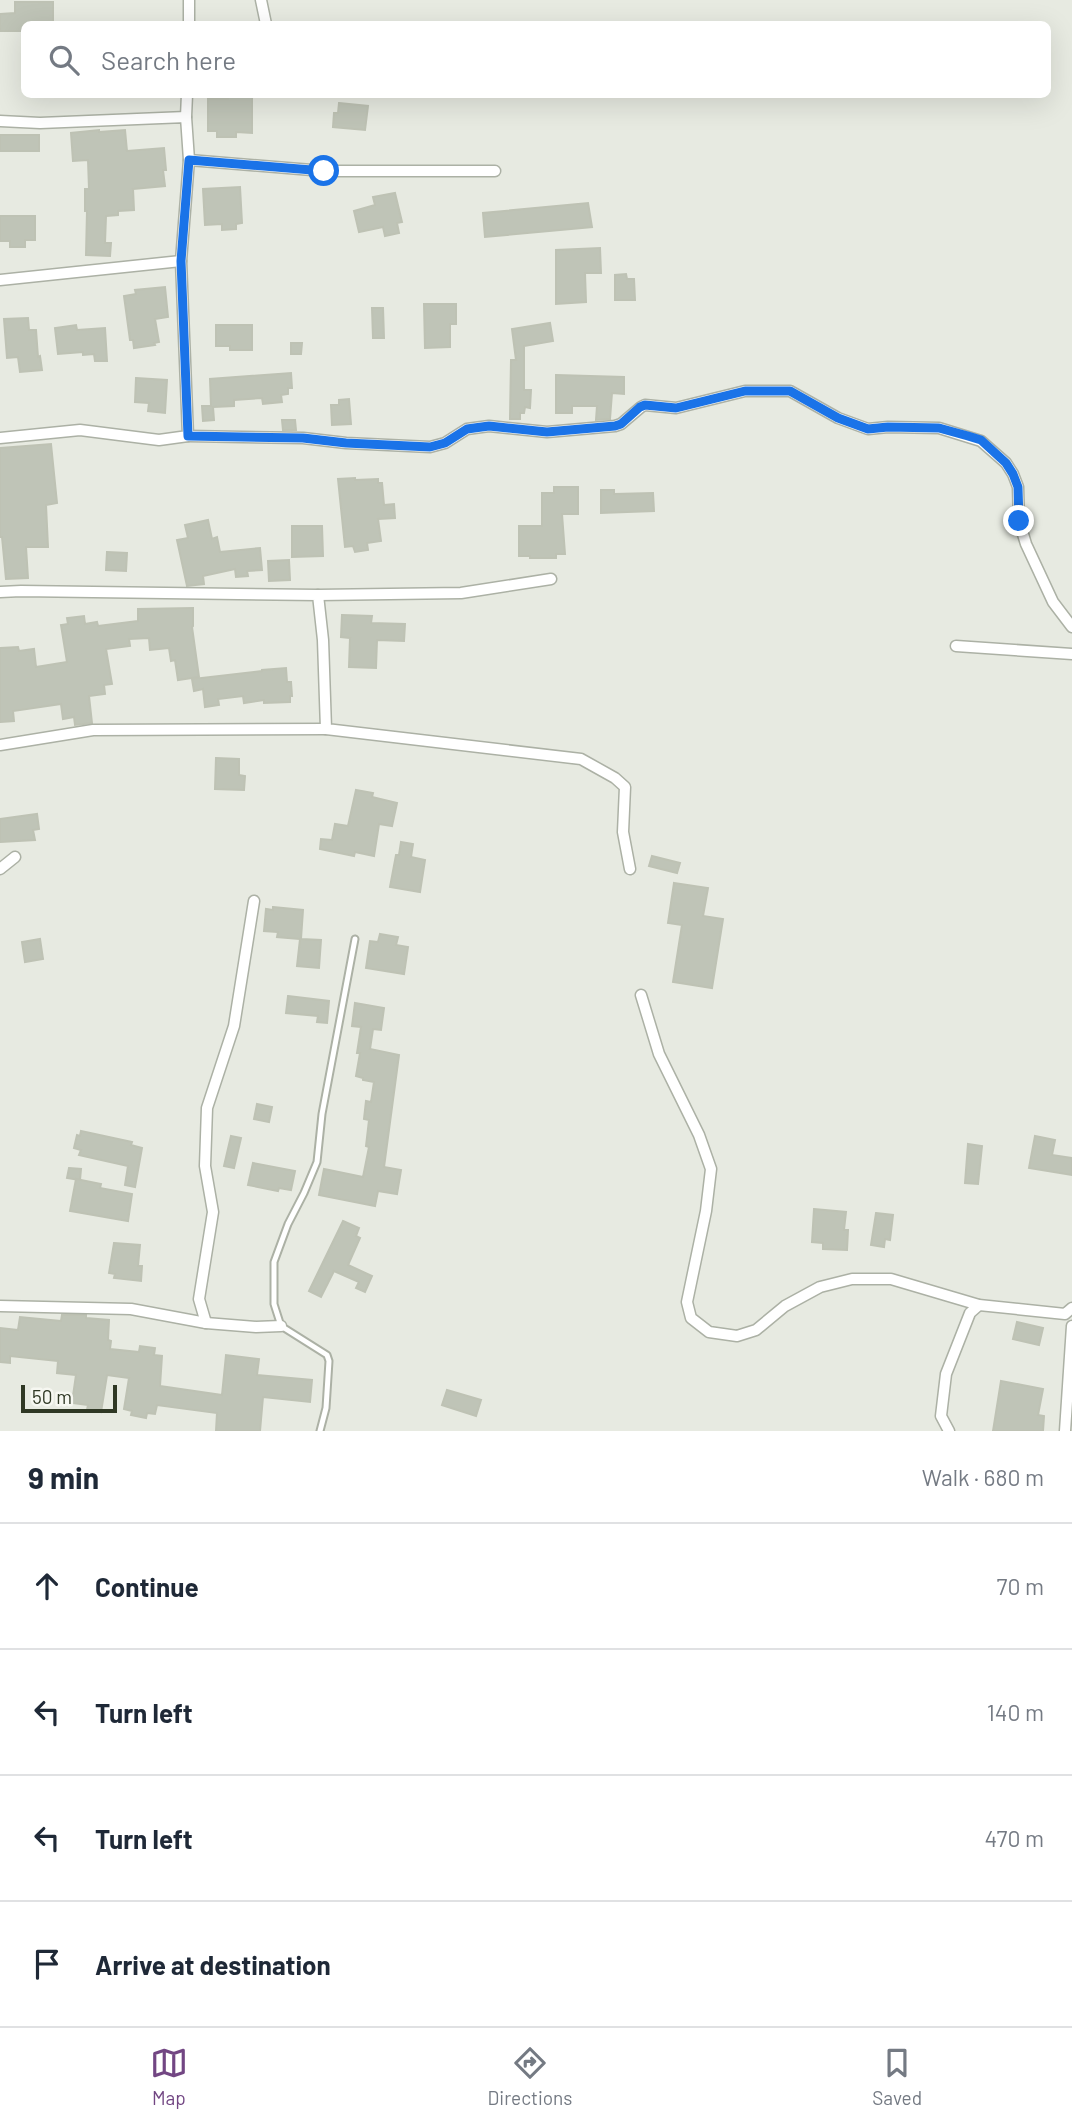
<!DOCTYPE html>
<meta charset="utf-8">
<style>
body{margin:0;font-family:Barlow,sans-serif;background:#f6f6f7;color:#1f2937}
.scale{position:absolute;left:21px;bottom:18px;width:96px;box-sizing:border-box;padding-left:7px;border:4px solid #2f3824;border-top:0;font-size:19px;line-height:24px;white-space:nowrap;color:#2f3824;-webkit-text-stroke:5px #f6f7f1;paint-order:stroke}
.stop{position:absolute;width:21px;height:21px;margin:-16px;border:5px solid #1a73e8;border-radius:50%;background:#fff}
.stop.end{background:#1a73e8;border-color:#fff;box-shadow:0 2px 7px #0008}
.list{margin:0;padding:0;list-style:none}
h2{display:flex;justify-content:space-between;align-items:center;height:91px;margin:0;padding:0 28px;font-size:30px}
h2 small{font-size:23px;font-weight:400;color:#747a83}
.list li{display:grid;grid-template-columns:46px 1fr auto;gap:21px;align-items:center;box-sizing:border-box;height:126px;padding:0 28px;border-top:2px solid #e0e1e3}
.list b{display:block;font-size:26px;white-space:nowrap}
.list em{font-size:23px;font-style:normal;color:#747a83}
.icon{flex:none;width:38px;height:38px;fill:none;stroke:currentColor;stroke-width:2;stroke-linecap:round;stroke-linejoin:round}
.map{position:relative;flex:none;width:1072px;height:1431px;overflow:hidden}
.search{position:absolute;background:#fff;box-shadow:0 7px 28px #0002;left:21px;right:21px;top:21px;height:77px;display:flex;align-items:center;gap:18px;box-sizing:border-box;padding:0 24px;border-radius:10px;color:#747a83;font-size:26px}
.sheet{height:595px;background:#fff}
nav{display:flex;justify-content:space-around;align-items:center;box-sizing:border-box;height:98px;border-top:2px solid #e0e1e3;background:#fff;font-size:19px;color:#747a83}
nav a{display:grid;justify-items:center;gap:4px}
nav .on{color:#724683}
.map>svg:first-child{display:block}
</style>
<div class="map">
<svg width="1072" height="1431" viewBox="0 0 1072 1431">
<rect width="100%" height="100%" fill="#e7eae1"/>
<g fill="#bfc4b7" stroke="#bec2b4" stroke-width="2">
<polygon points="15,2 53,2 53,24 24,24 24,31 0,31 0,14 15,13"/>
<polygon points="229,96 252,97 252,133 236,132 236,137 217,137 217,131 208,131 208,99 228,99"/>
<polygon points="339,103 368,106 365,130 333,127 334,113 338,113"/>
<polygon points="99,130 99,132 125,130 127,151 164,148 166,170 163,170 165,186 133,189 134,210 118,211 118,215 106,216 105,243 111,243 110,256 86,255 87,211 85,211 85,189 89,189 88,160 73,161 71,133"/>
<rect x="0" y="135" width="39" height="16"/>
<polygon points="240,187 242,223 236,224 236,229 222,230 222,224 205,225 203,189"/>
<polygon points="395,193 402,222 397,223 399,233 385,236 383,227 359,232 354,211 375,205 373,197"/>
<polygon points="588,203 592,227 485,237 483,213"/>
<polygon points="0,216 35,216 35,240 25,240 25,247 10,247 10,241 0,241"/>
<polygon points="600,248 601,273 585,273 586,302 556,304 556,250"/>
<polygon points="626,274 627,279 634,279 635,300 615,300 615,275"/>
<polygon points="165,287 168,317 155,319 159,342 154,343 155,345 134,348 133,340 130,340 124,296 136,294 135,290"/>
<polygon points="424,304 456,304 456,324 450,324 450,347 425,348"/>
<polygon points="372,308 383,308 384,338 373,338"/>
<polygon points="28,318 29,330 36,330 38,357 40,356 42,370 20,372 18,357 7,358 4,319"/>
<polygon points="550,323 553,341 524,346 524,390 531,390 530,408 525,407 524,413 520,413 520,419 510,419 511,360 516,360 512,329"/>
<polygon points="76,325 77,330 105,328 107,361 95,361 94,354 83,355 83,352 58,354 55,328"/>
<polygon points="216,325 252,325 252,350 230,350 230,346 216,346"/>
<polygon points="291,343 302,343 301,354 291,354"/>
<polygon points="291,373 292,388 288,388 288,394 281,395 282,402 263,404 262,398 234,400 234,406 213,407 214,420 203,421 202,406 211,406 210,379"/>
<polygon points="556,375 624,377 624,394 612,393 610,419 596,420 597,406 572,406 572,413 556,413"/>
<polygon points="136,378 167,380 165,413 148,411 149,403 135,402"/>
<polygon points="349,399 351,424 332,425 331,405 339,405 339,400"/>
<polygon points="282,420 295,420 296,430 283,430"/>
<polygon points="51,444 57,503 46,505 48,547 26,547 28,578 6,579 2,537 0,537 0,448"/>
<polygon points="355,478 355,480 378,479 378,483 382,483 384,505 394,504 395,518 378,519 381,541 367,543 368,550 355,552 353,546 345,547 338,479"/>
<polygon points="554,487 578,487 578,514 562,514 565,554 556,554 556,558 530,558 530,556 519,556 519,526 542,526 542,493 554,493"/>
<polygon points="601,490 614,490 614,494 653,493 654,511 601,513"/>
<polygon points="208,520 212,539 217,537 220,552 260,548 262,570 247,571 248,576 236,577 235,569 203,576 204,584 187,586 177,540 188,538 185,525"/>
<polygon points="292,526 322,526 323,556 292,557"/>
<polygon points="107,552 127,553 126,571 106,570"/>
<polygon points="289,560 290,580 269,581 268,561"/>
<polygon points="193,608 193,626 192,627 199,677 178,680 175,660 171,661 169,648 150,650 149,638 129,639 130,646 106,649 112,684 104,685 105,694 89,696 92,723 75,725 74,717 63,719 61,704 13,711 14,721 0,722 0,648 18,647 19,651 34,649 36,667 67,662 61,625 68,624 67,618 84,616 85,624 97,622 98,626 138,621 138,609"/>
<polygon points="342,615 372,616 371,623 405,624 404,641 377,640 376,668 349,667 350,638 341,637"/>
<polygon points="286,668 287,682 291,682 292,696 290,696 290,702 264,703 264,700 244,703 243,696 218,699 219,705 205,707 203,689 194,691 192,679 262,671 262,670"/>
<polygon points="216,758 239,759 239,775 245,776 244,790 215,789"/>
<polygon points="356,790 373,793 372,797 397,803 392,826 379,824 374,856 355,852 354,856 320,849 321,839 332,840 335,824 348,826"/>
<polygon points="37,814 39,829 33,830 35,840 0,842 0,819"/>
<polygon points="401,842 413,844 411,857 425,860 420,892 390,887 396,855 399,855"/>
<polygon points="652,856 680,863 677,873 649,866"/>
<polygon points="674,883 708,888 703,916 723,919 712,988 673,982 682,925 668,923"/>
<polygon points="273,907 303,910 301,939 321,940 319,968 297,966 300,939 277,937 278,932 264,931 266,909 273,910"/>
<polygon points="380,934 398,937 396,945 408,947 404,974 366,968 370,941 378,942"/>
<polygon points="40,939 43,959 25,962 22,942"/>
<polygon points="288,996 329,1001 327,1023 317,1022 318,1016 286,1013"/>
<polygon points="355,1003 384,1008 381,1030 373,1029 370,1049 399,1055 384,1167 401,1170 397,1194 378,1191 375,1206 319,1195 324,1169 363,1177 369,1147 366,1146 369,1120 364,1119 366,1101 371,1102 374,1082 363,1080 363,1078 356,1076 360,1053 357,1053 361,1027 352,1026"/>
<polygon points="257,1104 272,1107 269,1122 254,1119"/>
<polygon points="81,1131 132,1142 131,1145 142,1148 135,1187 125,1185 128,1166 79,1155 81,1150 74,1148 77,1135 80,1136"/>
<polygon points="231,1136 241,1138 234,1168 224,1166"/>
<polygon points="1035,1136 1055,1140 1052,1155 1072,1158 1072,1175 1029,1168"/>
<polygon points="968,1144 982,1146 978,1184 965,1183"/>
<polygon points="253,1163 295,1171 291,1190 279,1188 278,1191 248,1185"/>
<polygon points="69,1168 81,1169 80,1180 67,1178"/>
<polygon points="76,1179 101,1184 100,1188 132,1194 128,1221 70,1211"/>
<polygon points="814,1209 846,1212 844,1230 848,1230 847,1250 823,1249 823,1243 812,1242"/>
<polygon points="876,1213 893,1215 890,1240 885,1239 884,1247 871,1245"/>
<polygon points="343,1221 359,1228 356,1236 360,1238 348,1265 372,1276 365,1292 356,1288 359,1282 334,1271 321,1297 309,1291"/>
<polygon points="114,1243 140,1245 138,1266 142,1266 141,1281 114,1278 115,1274 109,1273"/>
<polygon points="62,1315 86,1315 86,1318 109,1320 108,1340 111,1341 110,1349 139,1352 140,1346 155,1348 154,1355 162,1356 160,1386 222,1395 226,1355 259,1359 257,1375 312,1380 310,1402 263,1397 260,1431 216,1431 217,1413 157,1405 155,1414 147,1413 146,1418 131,1415 132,1411 124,1409 129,1378 107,1375 101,1412 87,1410 88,1405 72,1403 76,1375 57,1373 58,1361 10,1356 10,1363 0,1362 0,1328 18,1330 20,1317 61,1321"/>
<polygon points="1017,1322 1043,1328 1039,1345 1013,1339"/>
<polygon points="1001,1381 1043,1389 1038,1415 1044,1416 1043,1431 993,1431"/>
<polygon points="447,1390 481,1400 476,1416 442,1405"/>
</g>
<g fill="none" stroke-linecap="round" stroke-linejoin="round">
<g stroke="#acb1a5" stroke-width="9">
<polyline id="lane" points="320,1431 326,1408 329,1361 327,1355 281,1326 274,1304 274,1262 288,1224 304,1193 317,1162 322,1114 355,939"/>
</g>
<g stroke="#acb1a5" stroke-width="13">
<g id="street">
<polyline points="261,0 266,24"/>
<polyline points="189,24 189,0"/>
<polyline points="186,117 187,94"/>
<polyline points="0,121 40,123 186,117 189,160 181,261 188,436 159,440 80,430 0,438"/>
<polyline points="189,160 324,171 495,171"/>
<polyline points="0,280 181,261"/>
<polyline points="188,436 303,438 346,443 430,447 445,443 467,429 489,426 547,432 615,426 621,424 641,407 645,405 676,408 745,391 790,391 838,418 868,429 888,427 939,428 981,441 1006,463 1013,474 1018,487 1019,521 1026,544 1053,602 1072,627"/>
<polyline points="0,592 21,591 318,595 323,640 326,729 581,759 615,778 625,787 623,832 630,869"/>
<polyline points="318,595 461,593 551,579"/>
<polyline points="956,646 1072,654"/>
<polyline points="0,745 93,730 326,729"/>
<polyline points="0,869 15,857"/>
<polyline points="641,995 659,1054 699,1135 711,1169 706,1211 687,1302 691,1318 709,1332 737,1336 756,1330 785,1306 820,1287 852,1279 891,1279 979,1305 1065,1314 1072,1308"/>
<polyline points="0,1306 131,1309 206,1323 256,1327 281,1326"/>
<polyline points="206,1323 199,1299 213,1212 205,1166 207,1108 234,1026 254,901"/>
<polyline points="949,1431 941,1416 946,1374 970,1313 979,1305"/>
<polyline points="1065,1431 1072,1326"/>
</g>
</g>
<use href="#lane" stroke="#fff" stroke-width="5"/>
<use href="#street" stroke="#fff" stroke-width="10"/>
</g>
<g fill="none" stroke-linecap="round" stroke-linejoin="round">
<polyline stroke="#1a73e8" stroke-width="9" points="324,171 189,160 181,261 188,436 303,438 346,443 430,447 445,443 467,429 489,426 547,432 615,426 621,424 640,407 645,405 676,408 745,391 790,391 838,418 868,429 888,427 939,428 968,436 981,440 1006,463 1013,474 1018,487 1019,521"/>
</g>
</svg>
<div class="scale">50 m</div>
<div class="stop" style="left:324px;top:171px"></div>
<div class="stop end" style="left:1019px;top:521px"></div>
<div class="search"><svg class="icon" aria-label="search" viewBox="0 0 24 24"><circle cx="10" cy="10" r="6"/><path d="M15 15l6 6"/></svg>Search here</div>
</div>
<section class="sheet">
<h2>9 min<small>Walk · 680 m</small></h2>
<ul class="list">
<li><svg class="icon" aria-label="ahead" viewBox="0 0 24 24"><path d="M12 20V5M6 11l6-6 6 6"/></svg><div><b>Continue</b></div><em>70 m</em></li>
<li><svg class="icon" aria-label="left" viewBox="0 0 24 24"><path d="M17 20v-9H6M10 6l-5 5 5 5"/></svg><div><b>Turn left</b></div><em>140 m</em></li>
<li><svg class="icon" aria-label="left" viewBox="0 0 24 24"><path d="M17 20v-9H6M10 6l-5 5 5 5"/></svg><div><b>Turn left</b></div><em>470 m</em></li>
<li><svg class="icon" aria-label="arrive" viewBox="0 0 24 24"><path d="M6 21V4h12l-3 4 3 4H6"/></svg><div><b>Arrive at destination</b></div></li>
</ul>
</section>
<nav>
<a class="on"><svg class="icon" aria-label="map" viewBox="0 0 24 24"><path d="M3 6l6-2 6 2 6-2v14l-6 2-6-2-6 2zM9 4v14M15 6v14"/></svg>Map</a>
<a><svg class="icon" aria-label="directions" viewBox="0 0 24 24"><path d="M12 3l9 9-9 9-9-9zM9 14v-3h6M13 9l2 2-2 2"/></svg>Directions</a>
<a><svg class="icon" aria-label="saved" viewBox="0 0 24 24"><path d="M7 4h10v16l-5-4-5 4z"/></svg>Saved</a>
</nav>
